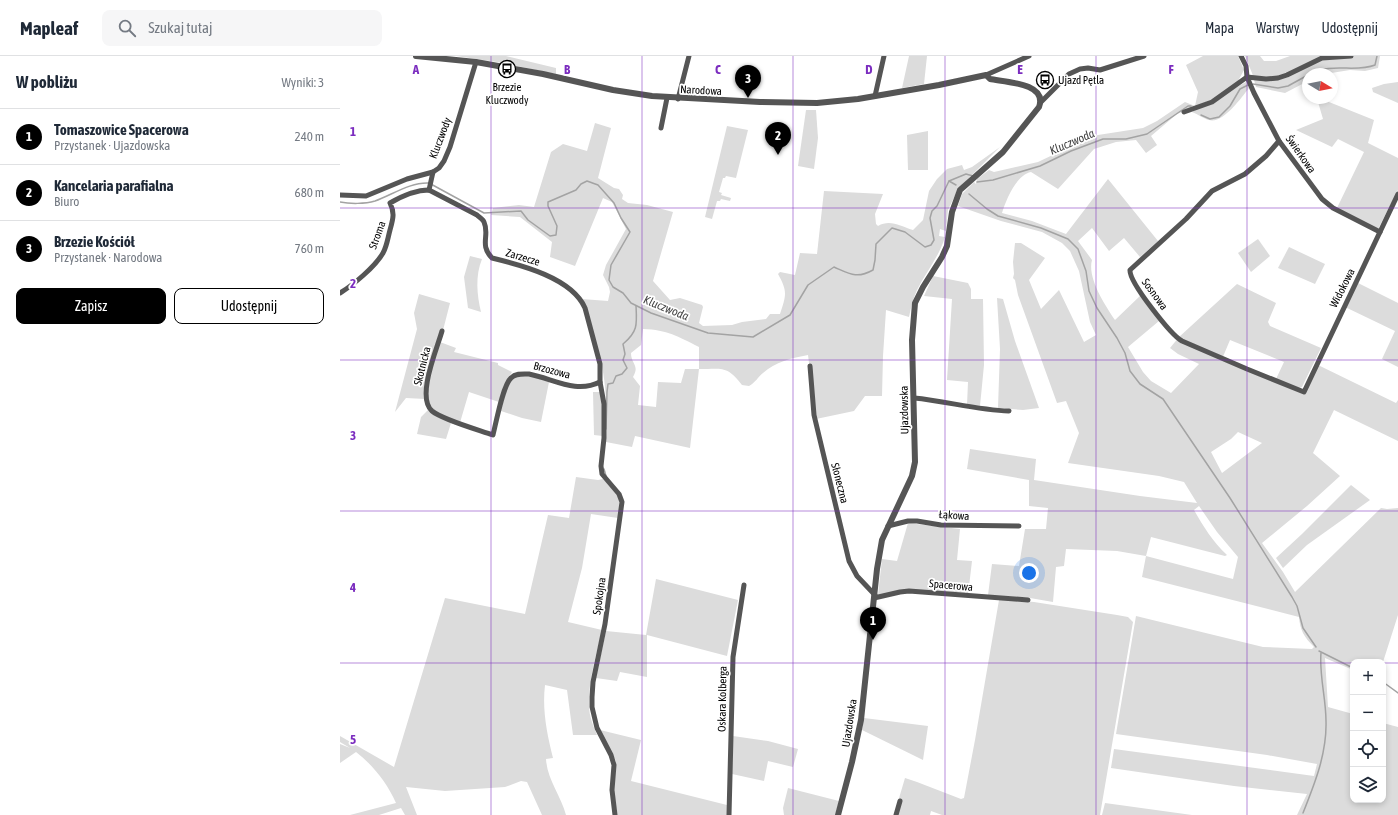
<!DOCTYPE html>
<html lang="pl">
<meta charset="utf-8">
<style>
body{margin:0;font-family:"Asap Condensed",sans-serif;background:#f6f6f7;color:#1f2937}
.controls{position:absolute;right:12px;bottom:12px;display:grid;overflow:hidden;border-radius:8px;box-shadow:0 2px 6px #0003}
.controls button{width:36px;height:36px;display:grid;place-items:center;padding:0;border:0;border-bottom:1px solid #e0e1e3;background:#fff;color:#1f2937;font:20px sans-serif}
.compass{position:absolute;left:962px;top:12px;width:36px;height:36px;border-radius:50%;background:#fff;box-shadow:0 2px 6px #0003;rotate:100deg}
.you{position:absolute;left:689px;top:517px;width:14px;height:14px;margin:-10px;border:3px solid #fff;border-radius:50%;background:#1a73e8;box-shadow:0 0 0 6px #1a73e833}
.badge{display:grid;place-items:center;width:26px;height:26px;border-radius:50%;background:#000;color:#fff;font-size:13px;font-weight:700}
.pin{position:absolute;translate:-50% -33px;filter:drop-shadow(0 1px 2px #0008)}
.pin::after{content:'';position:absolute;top:21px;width:14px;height:12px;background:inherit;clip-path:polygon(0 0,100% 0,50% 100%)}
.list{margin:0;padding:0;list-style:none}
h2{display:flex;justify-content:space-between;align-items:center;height:52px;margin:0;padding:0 16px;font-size:17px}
h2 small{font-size:13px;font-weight:400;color:#747a83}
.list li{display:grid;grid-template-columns:26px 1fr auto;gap:12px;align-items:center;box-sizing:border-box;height:56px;padding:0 16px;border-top:1px solid #e0e1e3}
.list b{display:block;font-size:15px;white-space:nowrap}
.list p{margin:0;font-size:13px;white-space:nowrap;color:#747a83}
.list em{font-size:13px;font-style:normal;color:#747a83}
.actions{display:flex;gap:8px;padding:12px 16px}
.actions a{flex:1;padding:9px 0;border:1px solid #000;border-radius:8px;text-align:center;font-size:14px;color:#000}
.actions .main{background:#000;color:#fff}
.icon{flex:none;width:22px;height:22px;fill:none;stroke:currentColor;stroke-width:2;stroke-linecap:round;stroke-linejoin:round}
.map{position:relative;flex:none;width:1058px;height:759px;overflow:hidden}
header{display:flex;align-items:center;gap:24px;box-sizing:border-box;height:56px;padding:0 20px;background:#fff;border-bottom:1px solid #e0e1e3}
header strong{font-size:19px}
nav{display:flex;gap:22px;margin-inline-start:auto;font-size:14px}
.search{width:280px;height:36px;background:#f6f6f7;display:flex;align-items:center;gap:10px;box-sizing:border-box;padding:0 14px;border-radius:8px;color:#747a83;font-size:15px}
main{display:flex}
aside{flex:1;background:#fff}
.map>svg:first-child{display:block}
</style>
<header>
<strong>Mapleaf</strong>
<div class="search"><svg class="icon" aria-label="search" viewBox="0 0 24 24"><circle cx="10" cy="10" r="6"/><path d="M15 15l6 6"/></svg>Szukaj tutaj</div>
<nav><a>Mapa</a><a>Warstwy</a><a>Udostępnij</a></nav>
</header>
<main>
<aside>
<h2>W pobliżu<small>Wyniki: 3</small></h2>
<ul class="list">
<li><span class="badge">1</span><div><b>Tomaszowice Spacerowa</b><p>Przystanek · Ujazdowska</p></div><em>240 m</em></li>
<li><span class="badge">2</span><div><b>Kancelaria parafialna</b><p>Biuro</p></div><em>680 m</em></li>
<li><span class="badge">3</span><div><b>Brzezie Kościół</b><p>Przystanek · Narodowa</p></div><em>760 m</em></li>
</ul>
<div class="actions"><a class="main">Zapisz</a><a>Udostępnij</a></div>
</aside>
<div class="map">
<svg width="1058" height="759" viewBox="0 0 1058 759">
<rect width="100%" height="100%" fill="#fff"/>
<g fill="#dcdcdc" fill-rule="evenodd">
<polygon points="116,0 166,0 216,12 216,18 157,6"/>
<polygon points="569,0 587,0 584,28 562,32"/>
<path d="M863 0H898L904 14 898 25 880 40 837 58 811 80 817 89 806 97 796 84 776 86 754 93 718 133 691 116C676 119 666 144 662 157L692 165 726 178 768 123 818 185 800 201 784 182 769 195 752 172 738 185 752 204C747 222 765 249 775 264L801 239 819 265 788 291 803 316 811 325 831 337 859 308 838 298 830 292 839 281 897 228 936 247 928 266 930 270 981 292 962 331 959 332 936 323 944 306 890 284 882 303 963 337 978 309 1056 347 1058 344V385L994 354 973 397 1000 420 967 450 922 487 943 516 955 536 1041 452 1047 453 1058 452V559L1043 606H1013V614L985 602 988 651 1013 658V744H1043V667L1058 671V759H957L967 738 894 730 771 712 774 693 974 720 977 708 927 699 776 678 796 560 923 591 972 593 974 591C964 581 960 574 959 561L802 521 806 500 777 495 726 493 724 510 716 511 713 546 690 542 648 539 652 508 679 510 685 473H706L708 452 689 450V424L627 413 630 393 696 403 694 424 800 440 857 447 844 426 819 420 728 407 739 377 726 345 717 347 678 239 675 224 673 222 674 218 673 206 675 187H681L705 202 689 224 701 253 719 234 744 286 756 279 750 266 739 215 730 195 722 187 702 176 661 165 618 150 622 138 634 126 636 128 637 123 649 114 654 116 698 106 740 86 758 79 803 72 817 65 845 46 855 50 858 36 846 9ZM898 376 922 387 882 417 871 396 891 383ZM859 450 877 476 898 501 893 523 806 500 811 481 885 500 887 499C873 486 863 470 854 454Z"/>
<polygon points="905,0 920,0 924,5 936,5 950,0 1040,0 1038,12 1025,15 1010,14 985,18 968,18 968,25 945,37 916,31 912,17"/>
<path d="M906 26 909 32C901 42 883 68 869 64 864 63 858 58 852 56Z"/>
<polygon points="1058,26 1058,47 1033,36 1032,32 1044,28"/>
<polygon points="984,44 1034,64 1028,87 1058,102 1058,134 1038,173 997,152 1024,96 998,83 992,91 956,74 983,63 978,46"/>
<polygon points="466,54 476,54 478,82 474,113 458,110"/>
<path d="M255 67 271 72 258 122 274 132 279 133 283 139 282 143 288 147 307 149 333 156 313 225 330 244 340 242 362 249 363 251 359 267 363 270 392 269 402 266 426 263 430 258H440C446 239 448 236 438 218L440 216 455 219 460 197 477 198 484 135 543 138 535 158 536 168 538 170C550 163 560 170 573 174L583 164 589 135 597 123 607 113 622 109 624 114 632 111 660 91 618 133 608 154 606 175 600 173 599 180 605 181C599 201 586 216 577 234 573 243 571 251 569 261L546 254 543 300 542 340H525L514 355 476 363 468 299C452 302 435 306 423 317 418 321 415 327 409 330L402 329C387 309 382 313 359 313L350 392 295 380 292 391 266 386C267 358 267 329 260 302 255 282 248 263 242 243L268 245 270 236 269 231 263 219 266 209 286 173 272 146 263 142 235 210 210 201 212 186 180 161 151 159 153 152 179 149 194 151 211 96 223 88 247 95ZM303 273C328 274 337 280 359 291V313H345L341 327 318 326 316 351 298 349 300 330 293 321C300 309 291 308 291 297L301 289Z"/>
<polygon points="387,70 408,74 396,122 386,120 385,122 383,122 379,136 382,137 381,139 391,142 390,145 381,143 380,145 377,145 372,163 365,161"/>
<polygon points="588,75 588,114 568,114 567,79"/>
<polygon points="918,183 930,200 911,216 898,197"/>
<polygon points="949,191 985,208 975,228 938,212"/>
<path d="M130 200 142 203C135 220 137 239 141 256L128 252 124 221Z"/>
<polygon points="593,220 628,227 631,233 631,243 643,243 644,309 640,350 627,349 628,326 607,324 612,243 584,240"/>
<polygon points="1018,227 1058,247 1058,311 1042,303 1055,275 1005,251"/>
<polygon points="79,238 110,247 100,286 116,292 114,296 158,307 158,309 172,316 165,328 159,346 129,336 119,370 111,367 106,383 77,378 81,361 88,354 85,343 66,342 55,356 77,273 74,257"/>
<polygon points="657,242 663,243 675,285 699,352 683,354 658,352 660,293"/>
<polygon points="188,319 209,326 201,366 182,362 161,355 168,327 175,320"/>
<polygon points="253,336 260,336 262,341 263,380 254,379"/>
<path d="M236 421 258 424 263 423C279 439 282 438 278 462L251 458 242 512 228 566 262 574C257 596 248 626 249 649 249 660 253 669 257 679H233L227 634 205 629C202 654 207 678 213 702L206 703C207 723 221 740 226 759H202L187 726 181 725 165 731 105 735 66 731 77 759H65L61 752 39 759H10L56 747C47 727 33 709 16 696L0 707V688L10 692 0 686V680L54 711 105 542 185 558 208 459 229 462Z"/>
<polygon points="1011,429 1030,444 967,489 943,512 936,502 962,478"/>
<polygon points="568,467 620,473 617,504 632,505 628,539 568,534 538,539 542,503 557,505"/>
<polygon points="316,523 398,544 387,600 307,579 307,621 280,616 277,625 256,622 266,575 306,579"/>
<polygon points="664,543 694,546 777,559 788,561 793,566 760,759 602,759 591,755 590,759 554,759 565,722 577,726 621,743 624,742 635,684 659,544"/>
<polygon points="524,662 588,670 583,704 522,674"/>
<polygon points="260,674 301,684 291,725 387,749 387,759 277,759 274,736 276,705"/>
<polygon points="393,680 428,685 458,693 453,711 428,705 424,725 392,718"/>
<polygon points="448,732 499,745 495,759 444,759 443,752"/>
<polygon points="765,747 852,759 762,759"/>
</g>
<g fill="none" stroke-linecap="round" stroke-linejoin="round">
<g stroke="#a3a3a3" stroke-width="1.5">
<path d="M970 18C992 6 1015 17 1035 9L1037 0"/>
<polyline points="913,28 938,32 948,30 968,19"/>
<polyline points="861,59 870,63 879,61 890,50 900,33 908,29"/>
<polyline points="609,125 616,129"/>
<polyline points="637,126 653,124 700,110 731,95 763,83 786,83 807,78 848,50 851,50"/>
<polyline points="629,138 647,153 658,160 701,172 728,183 738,193 746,215 749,235 757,252 777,282 785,297 790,315 800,328 823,343 890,442 952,541 957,550 963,572 976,591"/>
<path d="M0 146C10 148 25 148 35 145 52 139 70 126 89 127L144 157 181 155 188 164 210 180 216 179 217 170 208 150V146L236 134 241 128 247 125 258 129 274 147 281 162 290 176 271 209 269 224 273 231 283 237 291 247 311 257 368 277 413 281 450 259 468 229 494 211C510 218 517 223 533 214L535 204 536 188 552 172 565 176 585 191 591 189 594 184 590 162 592 155 597 150 609 125 626 118 633 120"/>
<path d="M266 373 267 336 268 328 273 327 276 320 282 318 287 312 283 304 285 298 283 288C298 276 297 268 296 250"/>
<polyline points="264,413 266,420"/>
<polyline points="979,595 1013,612"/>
<polyline points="1043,626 1058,637"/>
<path d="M963 757C975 727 987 697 986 665 986 642 979 619 981 597"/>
</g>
<g stroke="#555" stroke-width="5">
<polyline points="901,0 906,10 907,21 914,37 939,85 982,143 993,152 1040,176"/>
<polyline points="646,19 689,0"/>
<polyline points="535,40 544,0"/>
<polyline points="338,43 349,0"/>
<polyline points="701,46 729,18 740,13 748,12 760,14 804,0"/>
<polyline points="844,56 872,46 907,21 926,23 938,22 947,19 982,2 1011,0"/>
<polyline points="321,72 327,42"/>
<path d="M939 85 926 100 905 118 872 135 846 163 790 214C789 226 831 279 842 285L907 313 964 336 1058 138"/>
<polyline points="89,134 93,116"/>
<polyline points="0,139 26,140 67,123 93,116 99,112 104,105 110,91 136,6"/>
<path d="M0 237C13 229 35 211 43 197 47 190 48 181 50 174 53 163 55 157 50 147 62 140 75 134 89 134L137 159C139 161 143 163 144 166 150 179 139 189 152 202 181 209 232 222 245 252L260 308V326L264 348V382L261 410 262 418 279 438 282 446 265 568 253 626 252 641V651L257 672 271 699 274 709 272 734 275 759"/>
<path d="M102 275C97 293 76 341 92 355 103 364 139 374 153 379 156 367 163 329 171 322 176 317 183 318 189 318 214 323 236 338 260 326"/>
<polyline points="470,310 474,359 509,505 517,520 535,539"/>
<path d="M574 342C606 345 637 354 669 355"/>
<polyline points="548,470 568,465 577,465 601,469 679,470"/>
<polyline points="534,542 560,536 569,535 688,544"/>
<polyline points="389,759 393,601 404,529"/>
<polyline points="556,759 560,745"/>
</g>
<path stroke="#555" stroke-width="6" d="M76 0 136 6 203 18 273 34 312 40 420 46 477 47 518 43 599 29 646 19 650 23C665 26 708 27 699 51L663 96 620 134 612 156 607 190 602 201 583 231 575 247 572 284 575 406 572 420 542 484 537 513 521 664 512 706 498 759"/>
</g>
<path fill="none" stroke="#7b2cbf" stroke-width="1" stroke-opacity="0.55" d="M151 0V759M302 0V759M453 0V759M605 0V759M756 0V759M907 0V759M0 152H1058M0 304H1058M0 455H1058M0 607H1013M1043 607H1058"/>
<defs>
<g id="bus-ring" transform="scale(0.9)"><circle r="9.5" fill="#fff" stroke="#000" stroke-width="1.5"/><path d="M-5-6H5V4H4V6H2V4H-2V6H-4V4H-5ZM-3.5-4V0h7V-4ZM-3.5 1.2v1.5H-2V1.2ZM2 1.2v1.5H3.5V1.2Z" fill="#000"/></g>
</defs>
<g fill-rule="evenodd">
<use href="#bus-ring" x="167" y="13"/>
<use href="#bus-ring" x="705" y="24"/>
</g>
<g text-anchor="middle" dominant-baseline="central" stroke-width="3.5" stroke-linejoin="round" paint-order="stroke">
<g font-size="11" fill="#000" stroke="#fff" text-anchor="start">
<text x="718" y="24">Ujazd Pętla</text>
<text x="167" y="31" text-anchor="middle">Brzezie<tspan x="167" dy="13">Kluczwody</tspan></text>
</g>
<g font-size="11" fill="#000" stroke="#fff">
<text transform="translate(361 34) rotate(3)">Narodowa</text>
<text transform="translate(100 82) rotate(-69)">Kluczwody</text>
<text transform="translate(961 98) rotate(55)">Świerkowa</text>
<text transform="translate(37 179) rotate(-70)">Stroma</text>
<text transform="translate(183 201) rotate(17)">Zarzecze</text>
<text transform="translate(1002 232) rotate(-63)">Widokowa</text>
<text transform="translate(815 238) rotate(54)">Sosnowa</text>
<text transform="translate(82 310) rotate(-76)">Skotnicka</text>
<text transform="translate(212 314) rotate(15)">Brzozowa</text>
<text transform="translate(564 354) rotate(-91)">Ujazdowska</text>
<text transform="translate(500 427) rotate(76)">Słoneczna</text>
<text transform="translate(614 459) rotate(4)">Łąkowa</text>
<text transform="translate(611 529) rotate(5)">Spacerowa</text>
<text transform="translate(259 540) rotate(-82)">Spokojna</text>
<text transform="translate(382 643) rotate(-89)">Oskara Kolberga</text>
<text transform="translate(509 667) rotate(-81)">Ujazdowska</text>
</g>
<g font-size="12" font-style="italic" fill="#444" stroke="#fff">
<text transform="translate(732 86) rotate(-23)">Kluczwoda</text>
<text transform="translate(326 252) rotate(22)">Kluczwoda</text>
</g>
</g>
<g font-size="13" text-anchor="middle" font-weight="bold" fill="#7b2cbf" stroke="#fff" stroke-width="3.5" stroke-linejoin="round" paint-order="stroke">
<text x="76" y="18">A</text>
<text x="227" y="18">B</text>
<text x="378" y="18">C</text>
<text x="529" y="18">D</text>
<text x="680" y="18">E</text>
<text x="831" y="18">F</text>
<text x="13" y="80">1</text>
<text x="13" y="232">2</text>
<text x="13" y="384">3</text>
<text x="13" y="536">4</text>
<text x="13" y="688">5</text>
</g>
</svg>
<div class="controls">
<button>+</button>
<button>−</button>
<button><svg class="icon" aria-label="locate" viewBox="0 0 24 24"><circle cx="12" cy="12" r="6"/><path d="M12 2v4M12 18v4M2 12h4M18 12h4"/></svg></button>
<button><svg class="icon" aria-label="layers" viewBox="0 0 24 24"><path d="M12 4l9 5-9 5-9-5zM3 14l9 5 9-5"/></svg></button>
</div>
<svg class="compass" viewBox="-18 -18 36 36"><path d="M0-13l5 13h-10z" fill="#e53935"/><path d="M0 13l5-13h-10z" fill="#747a83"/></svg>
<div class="you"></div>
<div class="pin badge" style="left:533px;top:584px">1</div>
<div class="pin badge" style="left:438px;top:99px">2</div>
<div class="pin badge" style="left:408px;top:42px">3</div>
</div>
</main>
